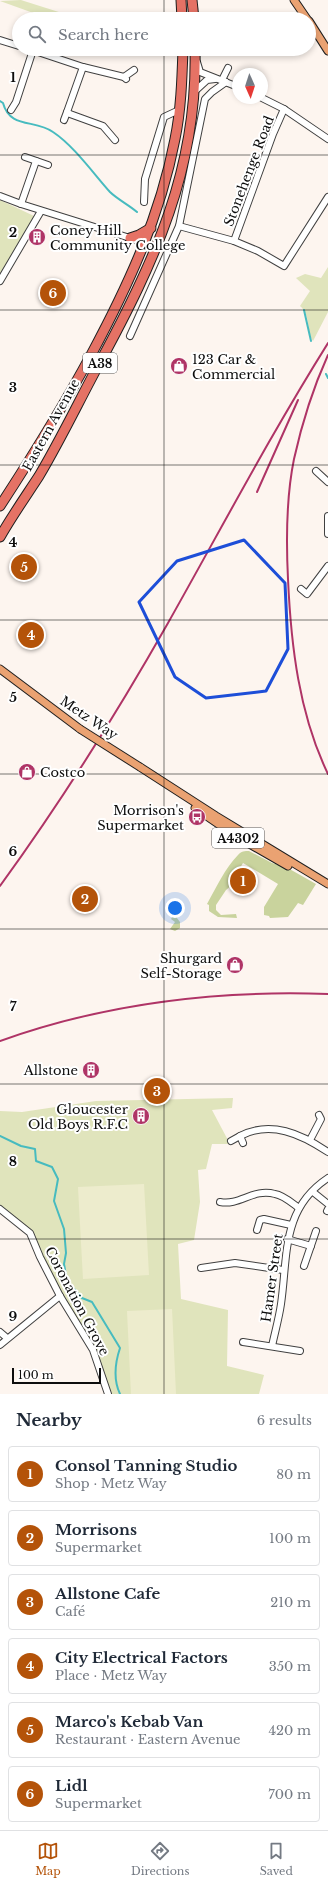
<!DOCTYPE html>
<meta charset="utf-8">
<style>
body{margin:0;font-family:"Libre Baskerville",serif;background:#f2f2f3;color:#1f2937}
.compass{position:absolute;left:232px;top:68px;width:36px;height:36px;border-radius:50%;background:#fff;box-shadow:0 2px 6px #0003;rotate:177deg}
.scale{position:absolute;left:12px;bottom:10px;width:89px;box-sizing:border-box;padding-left:4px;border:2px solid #0d0d0d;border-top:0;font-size:11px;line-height:14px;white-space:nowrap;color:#0d0d0d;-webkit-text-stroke:3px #fff;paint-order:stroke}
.you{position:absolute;left:175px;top:908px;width:14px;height:14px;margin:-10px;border:3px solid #fff;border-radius:50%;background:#1a73e8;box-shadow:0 0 0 6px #1a73e833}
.badge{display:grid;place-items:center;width:26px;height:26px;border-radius:50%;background:#b45309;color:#fff;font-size:13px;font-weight:700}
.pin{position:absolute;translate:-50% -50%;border:2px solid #fff;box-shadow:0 1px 4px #0006}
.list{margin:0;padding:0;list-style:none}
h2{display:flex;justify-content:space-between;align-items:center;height:52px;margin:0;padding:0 16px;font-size:17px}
h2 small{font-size:13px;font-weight:400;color:#747a83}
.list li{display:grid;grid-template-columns:26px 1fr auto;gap:12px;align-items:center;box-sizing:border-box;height:56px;margin:0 8px 8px;padding:0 8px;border:1px solid #e0e1e3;border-radius:4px}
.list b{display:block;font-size:15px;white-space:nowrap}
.list p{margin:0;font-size:13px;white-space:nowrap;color:#747a83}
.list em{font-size:13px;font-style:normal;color:#747a83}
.icon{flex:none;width:22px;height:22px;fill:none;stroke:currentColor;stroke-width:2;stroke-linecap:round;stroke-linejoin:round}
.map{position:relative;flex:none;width:328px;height:1394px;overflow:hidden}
.search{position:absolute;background:#fff;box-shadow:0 2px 6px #0003;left:12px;right:12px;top:12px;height:44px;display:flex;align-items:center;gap:10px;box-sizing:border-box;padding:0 14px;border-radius:22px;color:#747a83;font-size:15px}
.sheet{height:436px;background:#fff}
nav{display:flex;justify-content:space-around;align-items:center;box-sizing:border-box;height:56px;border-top:1px solid #e0e1e3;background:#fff;font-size:11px;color:#747a83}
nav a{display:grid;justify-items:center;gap:2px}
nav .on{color:#b45309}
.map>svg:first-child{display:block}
</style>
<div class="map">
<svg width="328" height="1394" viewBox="0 0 328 1394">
<rect width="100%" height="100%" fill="#fdf5ef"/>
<g fill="#e0e4bc">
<polygon points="21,0 24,1 81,19 50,19 0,1"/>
<polygon points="0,200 34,216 0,275"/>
<path d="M328 267V312L313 341C306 330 311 315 300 306L310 291 296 278 305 274 321 278Z"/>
<polygon points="233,1098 232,1108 212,1110 230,1144 212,1144 206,1169 198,1170 200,1202 194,1240 178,1244 181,1299 228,1310 227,1366 264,1375 259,1394 108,1394 93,1350 60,1296 30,1233 0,1209 0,1111 22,1112 96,1101"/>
</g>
<g fill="#c9d39d">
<path d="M249 851 272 863 286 867 316 884 303 905 298 903 288 917 270 918 269 916 264 915V907L278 884 243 863 232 881V885L226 890 216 905V910L221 915 236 914 237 918 218 917 209 911V905L207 904C216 888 225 868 238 855 241 851 245 851 249 851Z"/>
<polygon points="174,914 180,922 180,928 175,931 170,929 175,922 171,919"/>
</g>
<g fill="#edeccd">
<polygon points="144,1184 149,1275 83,1279 78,1187"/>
<polygon points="172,1309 176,1394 131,1394 127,1311"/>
</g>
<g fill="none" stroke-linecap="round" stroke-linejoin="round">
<g stroke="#47bbbf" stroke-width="2">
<path d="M0 101 3 103C10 129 35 119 53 132 74 146 93 173 110 192 117 199 129 205 137 212"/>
<polyline points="304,310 311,341"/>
<polyline points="326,374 328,378"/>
<path d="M0 1136 21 1146 35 1149 36 1161 52 1167 58 1179 54 1201 64 1229 66 1253 64 1264 67 1281 82 1298 92 1302 120 1348C115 1363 113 1379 120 1394"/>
</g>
<g stroke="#404040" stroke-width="8">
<g id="minor">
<polyline points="0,40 19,46"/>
<polyline points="29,49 83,67 124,77 126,79"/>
<polyline points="197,62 200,72 238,87"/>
<polyline points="83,67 67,112 70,114 103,126 115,140"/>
<polyline points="124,77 134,70"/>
<polyline points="222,80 228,68"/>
<polyline points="195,91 207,80 215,79"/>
<polyline points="262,98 284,109 328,139"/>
<polyline points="11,110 16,102 33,50"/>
<polyline points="64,120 67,112"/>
<polyline points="25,157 48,165"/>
<polyline points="0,196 21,204 130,238 145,244"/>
<polyline points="144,202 145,179 164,117 179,110"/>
<polyline points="21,204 36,161"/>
<polyline points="179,226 234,241 258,251 284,266 328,197"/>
<polyline points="234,241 273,134 284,109"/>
<polyline points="0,281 41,211"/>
<polyline points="130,336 179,226 205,99 212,92 226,82"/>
<polyline points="316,471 328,482"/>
<polyline points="328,516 328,534"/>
<polyline points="301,589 307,594 328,566"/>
<polyline points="310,1140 321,1119 319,1115"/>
<polyline points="231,1141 240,1136"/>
<path d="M243 1143 240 1136C271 1120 301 1134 328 1152"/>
<polyline points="313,1192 328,1204"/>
<path d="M220 1202C240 1206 253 1188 275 1194 283 1195 292 1203 299 1208"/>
<polyline points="0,1209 30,1233 40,1257 60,1296 93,1350 108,1394"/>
<polyline points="327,1211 328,1209"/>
<polyline points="257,1230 260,1220 264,1219 291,1225"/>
<polyline points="287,1239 311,1246"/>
<polyline points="304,1266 316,1231"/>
<polyline points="201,1268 235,1263 283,1270"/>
<polyline points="0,1332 7,1338"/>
<polyline points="243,1342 300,1351"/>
<polyline points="0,1345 60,1296"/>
<path d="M272 1346C275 1332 279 1318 281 1304 288 1256 281 1209 328 1178"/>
</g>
</g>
<g stroke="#1e1e1e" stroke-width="9">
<g id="major">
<polyline points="294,0 307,19"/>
<polyline points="309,21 328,51"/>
<polyline points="0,669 80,729"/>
<polyline points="140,767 216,816 328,884"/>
<polyline points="195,808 239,838 288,866"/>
</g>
</g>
<g stroke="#1e1e1e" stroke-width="11">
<g id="highway">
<polyline points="181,0 182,19"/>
<polyline points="192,0 194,19"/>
<polyline points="130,238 139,235 151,228"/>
<path d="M0 506C32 457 63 407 91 355 128 286 160 217 175 139 181 110 182 79 183 49"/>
<path d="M0 537C12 516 26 496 39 476 61 439 79 401 99 364 155 261 198 168 195 49"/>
</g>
</g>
<use href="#minor" stroke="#fff" stroke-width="6"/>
<use href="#major" stroke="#eaa272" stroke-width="7"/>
<use href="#highway" stroke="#e57265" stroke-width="9"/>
<g stroke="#af3466" stroke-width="2">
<path d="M328 355C313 388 302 423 294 459 286 498 286 539 288 579 291 646 299 714 328 774"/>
<polyline points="257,492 298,400"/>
<path d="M0 886C61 802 117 713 168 623 221 529 271 434 328 343"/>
<path d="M0 1041C106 1003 216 990 328 994"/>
</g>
<g stroke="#1e1e1e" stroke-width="9" stroke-linecap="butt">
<polyline id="major-bridge" points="80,729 140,767"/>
</g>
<use href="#major-bridge" stroke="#eaa272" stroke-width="7"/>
</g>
<path fill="none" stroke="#1d4ed8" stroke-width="3" stroke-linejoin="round" d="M244 540 285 583 288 649 266 691 206 698 175 677 139 602 177 561Z"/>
<path fill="none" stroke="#0d0d0d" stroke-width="1" stroke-opacity="0.55" d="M164 0V19M164 49V1394M0 155H328M0 310H328M0 465H328M0 620H328M0 774H328M0 929H328M0 1084H328M0 1239H328"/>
<defs>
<g id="building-disc" transform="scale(0.9)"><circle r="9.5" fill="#af3466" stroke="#fff"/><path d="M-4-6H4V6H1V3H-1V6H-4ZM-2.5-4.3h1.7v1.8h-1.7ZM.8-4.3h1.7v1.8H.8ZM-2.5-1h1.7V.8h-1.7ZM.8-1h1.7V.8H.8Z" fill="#fff"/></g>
<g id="shop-disc" transform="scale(0.9)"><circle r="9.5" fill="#af3466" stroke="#fff"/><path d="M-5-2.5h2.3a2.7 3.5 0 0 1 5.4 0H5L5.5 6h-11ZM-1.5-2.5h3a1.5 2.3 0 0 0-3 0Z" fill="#fff"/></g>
<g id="bus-disc" transform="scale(0.9)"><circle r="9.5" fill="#af3466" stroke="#fff"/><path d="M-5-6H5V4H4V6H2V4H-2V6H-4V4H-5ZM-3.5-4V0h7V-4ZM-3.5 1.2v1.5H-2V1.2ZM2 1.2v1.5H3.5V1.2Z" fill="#fff"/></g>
</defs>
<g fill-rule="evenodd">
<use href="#building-disc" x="37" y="237"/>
<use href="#shop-disc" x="179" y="366"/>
<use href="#shop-disc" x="27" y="772"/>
<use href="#bus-disc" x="197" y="817"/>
<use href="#shop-disc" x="235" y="965"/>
<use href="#building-disc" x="91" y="1070"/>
<use href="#building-disc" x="141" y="1116"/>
</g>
<g text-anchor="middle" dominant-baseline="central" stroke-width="4" stroke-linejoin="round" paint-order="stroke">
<g fill="#fff" stroke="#565656" stroke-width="1">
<rect x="83" y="353" width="34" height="20" rx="3"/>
<rect x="212" y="828" width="52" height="20" rx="3"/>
</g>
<g font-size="12" font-weight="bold" fill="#0d0d0d">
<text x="100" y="363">A38</text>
<text x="238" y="838">A4302</text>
</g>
<g font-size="13" fill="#0d0d0d" stroke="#fff">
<text transform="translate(249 171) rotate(-69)">Stonehenge Road</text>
<text transform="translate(51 425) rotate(-61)">Eastern Avenue</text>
<text transform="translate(89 718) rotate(34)">Metz Way</text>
<text transform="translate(272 1278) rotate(-82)">Hamer Street</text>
<text transform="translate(77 1301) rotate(62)">Coronation Grove</text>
</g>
<g font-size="13" fill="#0d0d0d" stroke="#fff" text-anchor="end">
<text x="50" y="230" text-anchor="start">Coney Hill<tspan x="50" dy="15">Community College</tspan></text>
<text x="192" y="359" text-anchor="start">123 Car &amp;<tspan x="192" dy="15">Commercial</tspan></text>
<text x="40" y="772" text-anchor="start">Costco</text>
<text x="184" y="810">Morrison's<tspan x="184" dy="15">Supermarket</tspan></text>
<text x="222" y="958">Shurgard<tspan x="222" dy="15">Self-Storage</tspan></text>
<text x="78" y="1070">Allstone</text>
<text x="128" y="1109">Gloucester<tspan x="128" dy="15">Old Boys R.F.C</tspan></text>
</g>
</g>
<g font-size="13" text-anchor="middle" font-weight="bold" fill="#0d0d0d" stroke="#fff" stroke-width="4" stroke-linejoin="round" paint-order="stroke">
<text x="13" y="82">1</text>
<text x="13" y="237">2</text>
<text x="13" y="392">3</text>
<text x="13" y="547">4</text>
<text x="13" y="702">5</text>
<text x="13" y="856">6</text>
<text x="13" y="1011">7</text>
<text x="13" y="1166">8</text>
<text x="13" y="1321">9</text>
</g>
</svg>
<svg class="compass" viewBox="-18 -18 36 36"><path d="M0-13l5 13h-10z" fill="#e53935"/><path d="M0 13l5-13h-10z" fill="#747a83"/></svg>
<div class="scale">100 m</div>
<div class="you"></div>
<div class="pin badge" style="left:243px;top:881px">1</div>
<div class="pin badge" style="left:85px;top:899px">2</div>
<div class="pin badge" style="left:157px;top:1091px">3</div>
<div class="pin badge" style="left:31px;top:635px">4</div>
<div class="pin badge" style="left:24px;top:567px">5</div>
<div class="pin badge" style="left:53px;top:293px">6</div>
<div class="search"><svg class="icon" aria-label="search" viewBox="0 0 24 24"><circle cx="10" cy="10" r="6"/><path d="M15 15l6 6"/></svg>Search here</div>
</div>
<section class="sheet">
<h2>Nearby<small>6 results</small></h2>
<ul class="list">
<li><span class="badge">1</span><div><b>Consol Tanning Studio</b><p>Shop · Metz Way</p></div><em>80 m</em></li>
<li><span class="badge">2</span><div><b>Morrisons</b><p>Supermarket</p></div><em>100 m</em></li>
<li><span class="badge">3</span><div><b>Allstone Cafe</b><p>Café</p></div><em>210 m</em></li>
<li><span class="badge">4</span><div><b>City Electrical Factors</b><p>Place · Metz Way</p></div><em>350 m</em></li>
<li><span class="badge">5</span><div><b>Marco's Kebab Van</b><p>Restaurant · Eastern Avenue</p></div><em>420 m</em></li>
<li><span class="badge">6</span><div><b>Lidl</b><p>Supermarket</p></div><em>700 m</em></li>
</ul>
</section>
<nav>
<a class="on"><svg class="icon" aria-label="map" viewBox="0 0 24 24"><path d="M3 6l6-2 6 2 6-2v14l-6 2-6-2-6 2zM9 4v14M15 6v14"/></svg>Map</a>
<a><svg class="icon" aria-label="directions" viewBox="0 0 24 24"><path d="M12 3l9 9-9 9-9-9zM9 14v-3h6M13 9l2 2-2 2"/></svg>Directions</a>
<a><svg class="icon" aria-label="saved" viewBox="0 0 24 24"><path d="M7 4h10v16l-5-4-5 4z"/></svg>Saved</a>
</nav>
